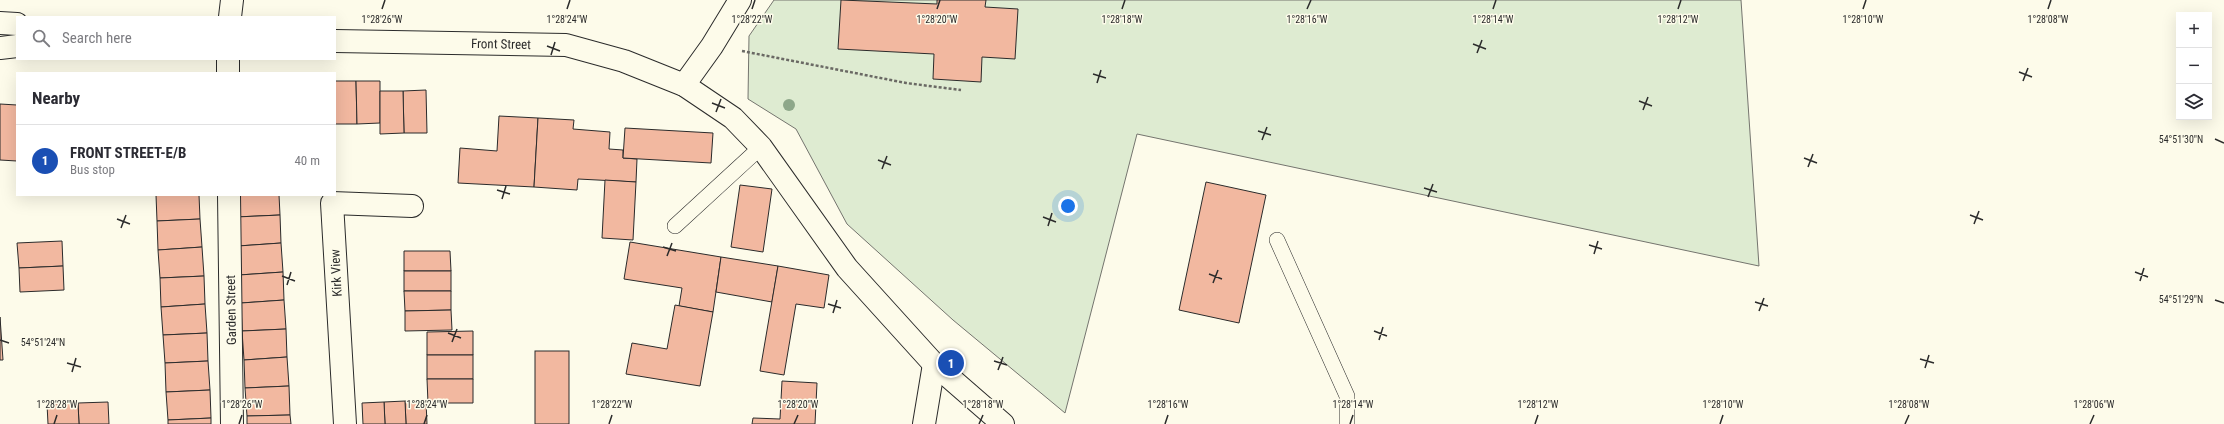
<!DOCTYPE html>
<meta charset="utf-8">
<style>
body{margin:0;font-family:"Roboto Condensed",sans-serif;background:#f7f7f7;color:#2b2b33}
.controls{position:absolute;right:12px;top:12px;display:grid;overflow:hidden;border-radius:0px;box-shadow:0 4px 16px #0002}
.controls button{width:36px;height:36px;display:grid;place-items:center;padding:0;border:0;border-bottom:1px solid #e1e1e2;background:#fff;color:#2b2b33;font:20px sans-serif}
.you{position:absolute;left:1068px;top:206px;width:14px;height:14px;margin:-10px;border:3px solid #fff;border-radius:50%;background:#1a73e8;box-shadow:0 0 0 6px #1a73e833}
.badge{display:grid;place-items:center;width:26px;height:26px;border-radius:50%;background:#c62828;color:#fff;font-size:13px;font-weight:700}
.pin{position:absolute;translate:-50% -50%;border:2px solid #fff;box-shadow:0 1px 4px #0006}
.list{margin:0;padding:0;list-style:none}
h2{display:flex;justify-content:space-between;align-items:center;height:52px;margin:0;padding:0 16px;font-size:17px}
h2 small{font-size:13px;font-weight:400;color:#7c7c81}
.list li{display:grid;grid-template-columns:26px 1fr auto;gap:12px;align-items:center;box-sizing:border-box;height:72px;padding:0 16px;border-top:1px solid #e1e1e2}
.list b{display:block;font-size:15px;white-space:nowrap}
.list p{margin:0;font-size:13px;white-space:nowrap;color:#7c7c81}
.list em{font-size:13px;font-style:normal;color:#7c7c81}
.icon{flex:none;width:22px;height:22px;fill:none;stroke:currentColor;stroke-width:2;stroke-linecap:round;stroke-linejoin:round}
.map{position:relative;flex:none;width:2224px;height:424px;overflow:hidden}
.search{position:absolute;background:#fff;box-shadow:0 4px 16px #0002;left:16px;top:16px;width:320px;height:44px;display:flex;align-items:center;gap:10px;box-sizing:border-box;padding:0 14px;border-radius:0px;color:#7c7c81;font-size:15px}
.panel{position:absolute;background:#fff;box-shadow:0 4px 16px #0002;left:16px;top:72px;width:320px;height:124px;border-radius:0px}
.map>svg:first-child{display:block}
</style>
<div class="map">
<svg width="2224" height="424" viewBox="0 0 2224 424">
<rect width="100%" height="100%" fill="#fdfbea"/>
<polygon fill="#deebd1" stroke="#74746e" points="774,0 1741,0 1759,266 1137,134 1065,413 953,320 847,224 796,129 748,99 749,36"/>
<g fill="#f2b8a0" stroke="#2b2b2b">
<polygon points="841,0 937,4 937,0 986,0 985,7 1018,9 1015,59 982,57 981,82 933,79 934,54 838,49"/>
<polygon points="335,81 356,81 357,124 335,124"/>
<polygon points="356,81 380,81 380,123 357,124"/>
<polygon points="426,90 427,133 404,133 403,91"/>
<polygon points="380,91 403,91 404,133 380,134"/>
<polygon points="0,104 17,105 17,161 0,160"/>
<polygon points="499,116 538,118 534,187 458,183 460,148 497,151"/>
<polygon points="538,118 574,120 573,129 610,132 609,149 623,150 623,158 637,159 636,182 578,179 577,190 534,187"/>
<polygon points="625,128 713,133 711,163 623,158"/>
<polygon points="605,180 636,182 633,240 602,238"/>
<polygon points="1206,182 1266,195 1239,323 1179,310"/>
<polygon points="740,185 772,189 763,252 731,247"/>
<polygon points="156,195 199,195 200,219 157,221"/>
<polygon points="235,195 279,195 280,215 236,217"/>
<polygon points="280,215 281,243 238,246 236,217"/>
<polygon points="200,219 202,247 158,250 157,221"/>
<polygon points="62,241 63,266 19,268 17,243"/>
<polygon points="630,242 721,257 713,312 679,306 682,288 624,279"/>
<polygon points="281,243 283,272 239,275 238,246"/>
<polygon points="202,247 204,276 160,278 158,250"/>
<polygon points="404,251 450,251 451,271 404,271"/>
<polygon points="721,257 778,266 772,302 716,292"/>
<polygon points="63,266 64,290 20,292 19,268"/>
<polygon points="778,266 829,275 824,308 796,304 784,375 760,371"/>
<rect x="404" y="271" width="47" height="20"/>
<polygon points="283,272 284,300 241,303 239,275"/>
<polygon points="204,276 205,304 161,307 160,278"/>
<polygon points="404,291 451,291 451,310 405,311"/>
<polygon points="284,300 286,329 242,331 241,303"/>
<polygon points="205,304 207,333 163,335 161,307"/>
<polygon points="675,305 713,312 700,386 626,374 632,343 667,349"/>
<polygon points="451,310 452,330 405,331 405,311"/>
<polygon points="0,317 3,360 0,360"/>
<polygon points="286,329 287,357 244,360 242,331"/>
<polygon points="473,331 473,355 427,355 427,332"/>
<polygon points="207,333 208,361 165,363 163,335"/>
<rect x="535" y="351" width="34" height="73"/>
<rect x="427" y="355" width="46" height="24"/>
<polygon points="287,357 289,386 245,388 244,360"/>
<polygon points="208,361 210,390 166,392 165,363"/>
<polygon points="427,379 473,379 473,403 428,403"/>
<polygon points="782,381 817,383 815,424 752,424 753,418 780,419"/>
<polygon points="289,386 290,415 247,416 245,388"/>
<polygon points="210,390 211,418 168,420 166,392"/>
<polygon points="405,401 426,401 427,424 406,424"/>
<polygon points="405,401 406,424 385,424 384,402"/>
<polygon points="108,402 109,424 79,424 78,403"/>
<polygon points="384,402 385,424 363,424 362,403"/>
<polygon points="78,403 79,424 48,424 47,404"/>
<polygon points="290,415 291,424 247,424 247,416"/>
<polygon points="211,418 211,424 168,424 168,420"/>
</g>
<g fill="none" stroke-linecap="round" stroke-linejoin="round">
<g stroke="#2b2b2b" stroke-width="16">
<g id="service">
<polyline points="675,226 761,147"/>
<polyline points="1277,240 1347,396 1347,424"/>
</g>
</g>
<g stroke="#2b2b2b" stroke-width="24">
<g id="minor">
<polyline points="230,17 232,0"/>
<polyline points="0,23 17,24"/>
<polyline points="228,59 228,73"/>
<polyline points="684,85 712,46 740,0"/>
<polyline points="229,195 232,424"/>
<polyline points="345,424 332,203 412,206"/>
</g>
</g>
<g stroke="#2b2b2b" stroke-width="24">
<g id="tertiary">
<polyline points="335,41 566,45 624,61 684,85 733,118 761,147 847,268 934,364 1003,424"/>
<polyline points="0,48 17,46"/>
<polyline points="924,424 934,364"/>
</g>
</g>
<polyline stroke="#6a6964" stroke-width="2.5" stroke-dasharray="3 2" stroke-linecap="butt" points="742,51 906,83 961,90"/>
<use href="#service" stroke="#fdfbea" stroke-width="15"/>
<use href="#minor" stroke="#fdfbea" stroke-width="22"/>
<use href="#tertiary" stroke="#fdfbea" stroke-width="22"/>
</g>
<circle fill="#8ea78a" cx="789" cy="105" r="6"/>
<path fill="none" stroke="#2b2b2b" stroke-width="1.5" d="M382 9 385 0M567 9 570 0M752 9 755 0M937 9 940 0M1122 9 1125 0M1307 9 1311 0M1493 9 1496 0M1678 9 1681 0M1863 9 1866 0M2048 9 2051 0M1473 44 1486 49M547 46 560 51M1477 53 1482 40M551 55 555 42M2019 72 2032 77M1093 74 1106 78M2023 81 2028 68M1097 83 1101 70M1639 101 1652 106M712 103 725 108M1643 110 1648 97M716 112 721 99M1258 131 1271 135M2215 139 2224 143M1262 140 1267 127M1804 158 1817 163M878 160 891 165M1808 167 1813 154M882 169 887 156M1424 188 1437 192M497 190 510 194M1428 197 1433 184M502 199 506 186M1970 215 1983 220M1043 217 1056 222M117 219 130 224M1974 224 1979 211M1048 226 1052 213M121 228 126 215M1589 245 1602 249M663 247 676 251M1594 254 1598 241M667 256 672 243M2135 272 2148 277M1209 274 1222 279M282 276 295 281M2140 281 2144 268M1213 283 1218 270M287 285 291 272M2215 300 2224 303M1755 302 1768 306M828 304 841 308M1759 311 1764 298M833 313 837 300M1374 331 1387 336M448 333 461 338M0 340 9 343M1379 340 1383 327M452 342 457 329M1920 359 1934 363M994 361 1007 365M67 363 81 367M1925 368 1929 355M998 370 1003 357M72 372 76 358M54 424 57 415M239 424 242 415M424 424 427 415M609 424 612 415M794 424 798 415M979 424 983 415M1165 424 1168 415M1350 424 1353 415M1535 424 1538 415M1720 424 1723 415M1905 424 1909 415M2090 424 2094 415"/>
<g text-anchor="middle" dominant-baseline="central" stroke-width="3" stroke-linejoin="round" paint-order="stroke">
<g font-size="13" fill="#2b2b2b" stroke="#fdfbea">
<text transform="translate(501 44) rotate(1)">Front Street</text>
<text transform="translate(336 273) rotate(-93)">Kirk View</text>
<text transform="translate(231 310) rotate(-91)">Garden Street</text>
</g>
</g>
<g font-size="10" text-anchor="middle" fill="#2b2b2b" stroke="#fdfbea" stroke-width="3" stroke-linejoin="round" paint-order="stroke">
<text x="382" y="23">1°28'26"W</text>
<text x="567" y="23">1°28'24"W</text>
<text x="752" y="23">1°28'22"W</text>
<text x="937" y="23">1°28'20"W</text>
<text x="1122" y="23">1°28'18"W</text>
<text x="1307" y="23">1°28'16"W</text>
<text x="1493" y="23">1°28'14"W</text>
<text x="1678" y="23">1°28'12"W</text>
<text x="1863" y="23">1°28'10"W</text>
<text x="2048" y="23">1°28'08"W</text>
<text x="2181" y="143">54°51'30"N</text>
<text x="2181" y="303">54°51'29"N</text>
<text x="43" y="346">54°51'24"N</text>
<text x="57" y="408">1°28'28"W</text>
<text x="242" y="408">1°28'26"W</text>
<text x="427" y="408">1°28'24"W</text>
<text x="612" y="408">1°28'22"W</text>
<text x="798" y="408">1°28'20"W</text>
<text x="983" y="408">1°28'18"W</text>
<text x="1168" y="408">1°28'16"W</text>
<text x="1353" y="408">1°28'14"W</text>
<text x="1538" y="408">1°28'12"W</text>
<text x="1723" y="408">1°28'10"W</text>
<text x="1909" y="408">1°28'08"W</text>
<text x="2094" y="408">1°28'06"W</text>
</g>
</svg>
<div class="controls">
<button>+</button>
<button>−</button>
<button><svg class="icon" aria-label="layers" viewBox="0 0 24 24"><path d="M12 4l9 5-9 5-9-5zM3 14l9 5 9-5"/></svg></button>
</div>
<div class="you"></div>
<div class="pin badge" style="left:951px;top:363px;background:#1a4fb4">1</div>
<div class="search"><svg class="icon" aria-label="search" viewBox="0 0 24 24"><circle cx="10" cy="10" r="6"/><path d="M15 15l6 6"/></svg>Search here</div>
<section class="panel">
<h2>Nearby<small></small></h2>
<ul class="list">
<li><span class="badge" style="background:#1a4fb4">1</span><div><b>FRONT STREET-E/B</b><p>Bus stop</p></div><em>40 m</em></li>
</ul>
</section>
</div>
